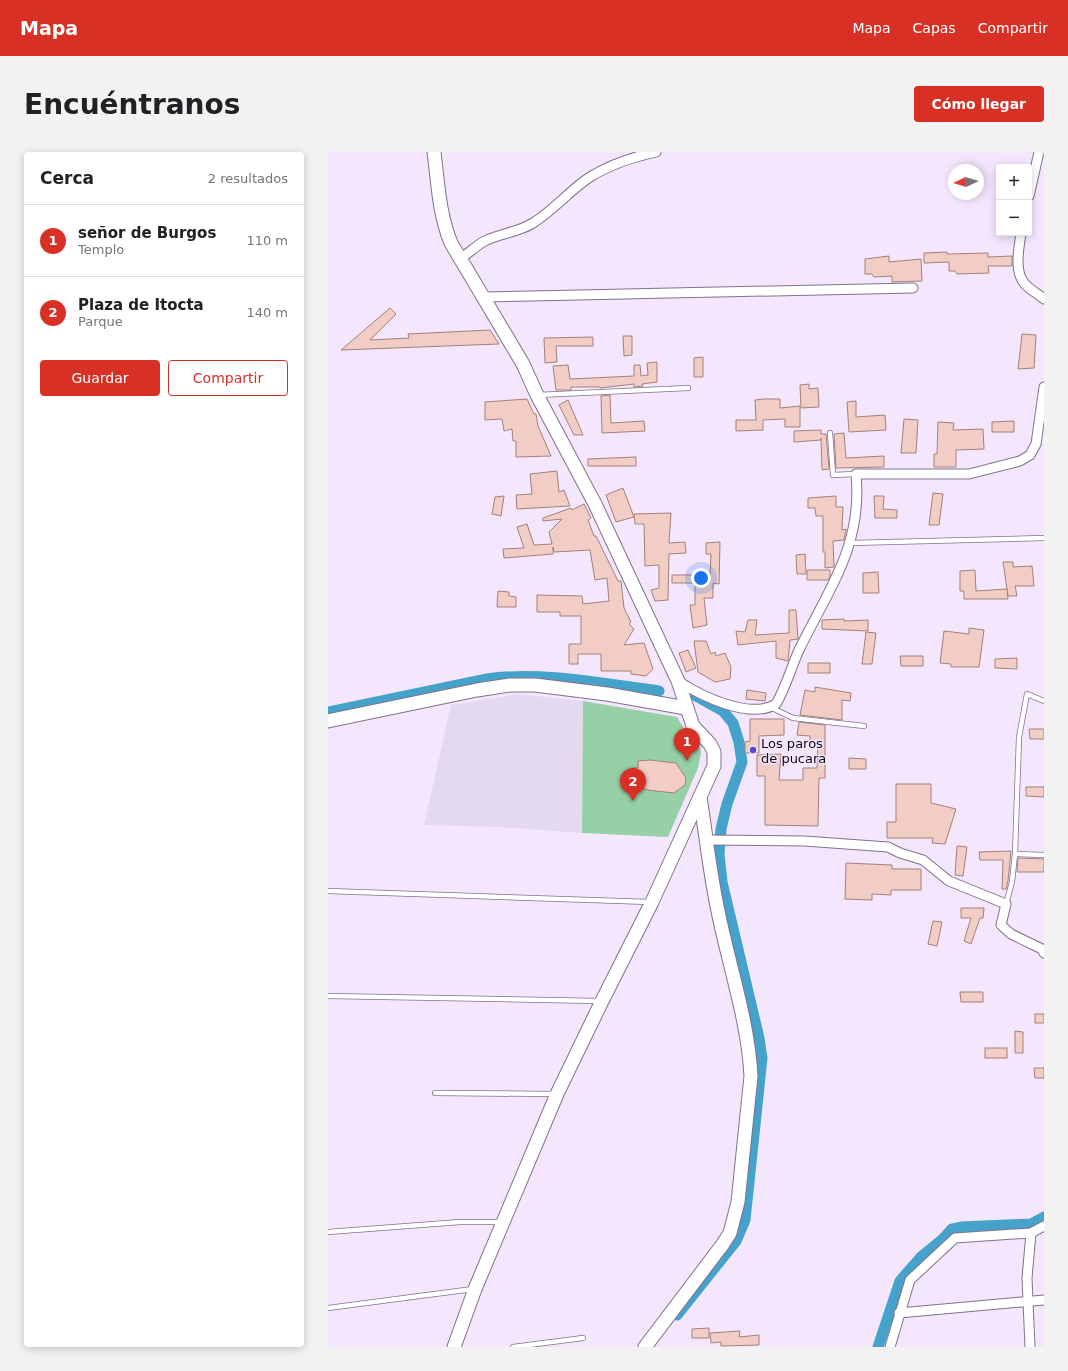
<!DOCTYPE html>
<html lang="es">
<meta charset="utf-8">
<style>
body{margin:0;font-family:"DejaVu Sans",sans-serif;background:#f2f2f2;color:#202124}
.controls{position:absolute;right:12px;top:12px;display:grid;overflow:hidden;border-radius:4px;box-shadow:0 2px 10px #0003}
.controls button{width:36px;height:36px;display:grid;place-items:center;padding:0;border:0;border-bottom:1px solid #e0e0e0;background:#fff;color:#202124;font:20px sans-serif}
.compass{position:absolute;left:620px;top:12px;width:36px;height:36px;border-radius:50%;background:#fff;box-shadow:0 2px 10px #0003;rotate:266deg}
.you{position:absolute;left:373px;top:426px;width:14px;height:14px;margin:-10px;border:3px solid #fff;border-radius:50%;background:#1a73e8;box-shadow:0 0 0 6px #1a73e833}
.badge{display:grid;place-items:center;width:26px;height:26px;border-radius:50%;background:#d93025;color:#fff;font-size:13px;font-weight:700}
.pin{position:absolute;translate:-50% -33px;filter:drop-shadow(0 1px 2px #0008)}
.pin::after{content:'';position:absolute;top:21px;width:14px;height:12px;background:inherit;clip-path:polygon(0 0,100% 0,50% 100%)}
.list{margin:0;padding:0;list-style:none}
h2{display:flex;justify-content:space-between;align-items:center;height:52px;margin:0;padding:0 16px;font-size:17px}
h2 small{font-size:13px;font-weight:400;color:#757577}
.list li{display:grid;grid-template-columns:26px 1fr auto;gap:12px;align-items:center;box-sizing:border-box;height:72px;padding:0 16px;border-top:1px solid #e0e0e0}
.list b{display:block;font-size:15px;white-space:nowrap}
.list p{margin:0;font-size:13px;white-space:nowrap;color:#757577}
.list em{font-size:13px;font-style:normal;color:#757577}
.actions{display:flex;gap:8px;padding:12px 16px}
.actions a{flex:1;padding:9px 0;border:1px solid #d93025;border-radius:4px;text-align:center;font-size:14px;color:#d93025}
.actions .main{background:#d93025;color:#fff}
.map{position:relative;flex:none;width:716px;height:1195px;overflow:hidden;border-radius:4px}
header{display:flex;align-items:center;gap:24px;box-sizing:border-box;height:56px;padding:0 20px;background:#d93025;color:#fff}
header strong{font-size:19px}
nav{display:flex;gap:22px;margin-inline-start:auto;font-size:14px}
.intro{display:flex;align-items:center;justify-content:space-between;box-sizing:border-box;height:96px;padding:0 24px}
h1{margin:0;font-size:28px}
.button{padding:10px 18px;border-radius:4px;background:#d93025;color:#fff;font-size:14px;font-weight:700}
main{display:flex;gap:24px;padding:0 24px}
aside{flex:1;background:#fff;border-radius:4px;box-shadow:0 2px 10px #0003}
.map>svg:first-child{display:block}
</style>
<header>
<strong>Mapa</strong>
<nav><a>Mapa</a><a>Capas</a><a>Compartir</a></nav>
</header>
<div class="intro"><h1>Encuéntranos</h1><a class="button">Cómo llegar</a></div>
<main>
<aside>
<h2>Cerca<small>2 resultados</small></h2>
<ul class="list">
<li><span class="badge">1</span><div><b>señor de Burgos</b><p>Templo</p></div><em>110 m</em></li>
<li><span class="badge">2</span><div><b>Plaza de Itocta</b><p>Parque</p></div><em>140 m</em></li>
</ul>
<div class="actions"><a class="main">Guardar</a><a>Compartir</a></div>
</aside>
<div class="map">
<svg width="716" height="1195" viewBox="0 0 716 1195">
<rect width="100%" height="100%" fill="#f4e6fd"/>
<polygon fill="#e3daef" points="189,542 255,549 254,681 172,675 96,673 123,553"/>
<polygon fill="#96d0a6" points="255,549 349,565 355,575 370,589 373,601 370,616 340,685 254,681"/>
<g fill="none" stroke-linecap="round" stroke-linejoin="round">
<g stroke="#45a3cb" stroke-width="11">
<path d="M0 560 159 527C214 519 276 532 331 539"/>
<polyline points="349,1163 408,1089 417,1068 434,906 431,886 394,730 391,702 393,677 399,652 414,610 411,590 405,571 395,559 368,544"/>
<polyline points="550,1195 572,1129 593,1105 615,1087 624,1077 633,1075 703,1072 716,1065"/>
</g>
</g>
<g fill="#f1cdc5" stroke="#a3817a">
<polygon points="619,100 619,102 660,101 660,105 684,104 684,114 660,114 661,121 629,122 627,119 621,119 621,110 596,111 596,101"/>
<polygon points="561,104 561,110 593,107 594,129 564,130 564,124 546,125 544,122 537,122 537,107"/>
<polygon points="62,156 68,162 42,188 81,186 80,182 162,178 171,192 13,198"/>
<polygon points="694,182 708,183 706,216 690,217"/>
<polygon points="295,184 304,184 304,203 296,204"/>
<polygon points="265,185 265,194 228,194 229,210 217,211 216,186"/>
<polygon points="375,205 375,225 366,225 366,206"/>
<polygon points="329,210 329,230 314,232 315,234 306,235 306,232 272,236 272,235 243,235 243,238 228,238 225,214 240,213 242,227 306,224 306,213 312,213 313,224 320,223 319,211"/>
<polygon points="481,232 481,237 490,236 491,255 473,256 472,233"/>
<polygon points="282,243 283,271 316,269 317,279 274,281 273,244"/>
<polygon points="199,247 206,262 208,262 210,274 223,304 188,305 188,289 185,289 184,277 176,279 174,267 157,268 157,250"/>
<polygon points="436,247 452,247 452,256 472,254 472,275 457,275 457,267 435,268 435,278 408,279 408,268 428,268 427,248"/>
<polygon points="240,248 255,283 246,283 231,253"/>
<polygon points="528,249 528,265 557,263 558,278 521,280 519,250"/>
<polygon points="576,267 590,268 588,301 573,301"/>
<polygon points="686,269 686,280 664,280 664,270"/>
<polygon points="610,270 626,271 625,278 655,277 656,297 628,298 628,315 606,315 606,302 609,302"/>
<polygon points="493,278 493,282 498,282 501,317 494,318 493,286 493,288 466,290 466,279"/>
<polygon points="516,281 518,306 556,304 556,315 508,316 506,282"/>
<polygon points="308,305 308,314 260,314 260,307"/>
<polygon points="229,319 231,340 236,338 242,354 189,357 188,343 204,342 202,322"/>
<polygon points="295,336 306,365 288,370 278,343"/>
<polygon points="605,341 615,342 611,373 601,373"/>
<polygon points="176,344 173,364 164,362 167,345"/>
<polygon points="508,344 508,355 515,355 514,378 518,377 516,388 505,389 506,415 497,416 497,400 495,400 495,364 488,364 487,356 480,356 480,346"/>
<polygon points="546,344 556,344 555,357 569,358 569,366 547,366"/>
<polygon points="256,352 263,366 260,368 266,384 268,384 290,429 293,429 296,456 303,470 301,472 306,477 296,493 316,491 325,517 318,524 303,522 303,519 273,519 273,502 250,502 250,512 241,512 241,492 253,492 253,464 232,464 232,460 209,460 209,443 254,444 255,452 281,449 279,426 267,428 262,398 226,400 225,395 225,402 176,406 175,397 196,396 189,375 199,372 206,393 224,392 221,380 234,367 215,369 215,366 243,356 244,358"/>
<polygon points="343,361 341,391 357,390 358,401 341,402 340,448 327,449 323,438 331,436 331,413 317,414 316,372 307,372 306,362"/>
<polygon points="392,390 391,432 385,431 385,446 376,446 379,473 365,476 362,453 367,453 367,431 344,431 344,423 382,423 383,402 378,402 378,391"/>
<polygon points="477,402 478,422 469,422 468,403"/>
<polygon points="675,410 685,410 685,415 704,414 706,434 687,434 689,444 680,444"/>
<polygon points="479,418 502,418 502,425 500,428 479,428"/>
<polygon points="647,418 648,439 679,437 680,447 636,447 636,439 632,439 632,419"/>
<polygon points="550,420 551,441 535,441 535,421"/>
<polygon points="170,439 181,440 181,444 188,445 188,455 169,455"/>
<polygon points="461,458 468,458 470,487 462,488 460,509 448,506 448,489 410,493 408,479 417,480 420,468 429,468 427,483 461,481"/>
<polygon points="516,467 516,469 540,468 540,479 494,477 494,468"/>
<polygon points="641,476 656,478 651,515 623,515 623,512 612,511 616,479 641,482"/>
<polygon points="538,480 548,481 544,512 534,512"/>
<polygon points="366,489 378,489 383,502 387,500 388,504 397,501 403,515 402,527 387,530 370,520"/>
<polygon points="360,498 368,516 358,520 351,501"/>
<polygon points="572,504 595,504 595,514 573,514"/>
<polygon points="689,506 689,517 667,516 667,507"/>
<rect x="480" y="511" width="22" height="10"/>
<polygon points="487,535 523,541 522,549 514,548 514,568 472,563 477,538 487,540"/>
<polygon points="419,538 438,541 437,549 418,547"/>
<polygon points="422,567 456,567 456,583 431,584 431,601 417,601 417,590 422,589"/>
<polygon points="471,570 497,573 497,626 491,626 490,674 437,673 437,624 429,624 429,603 453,602 451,628 475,628 475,616 489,616 490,592 482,591 482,584 469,583"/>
<polygon points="701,577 716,577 716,587 702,587"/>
<polygon points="521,606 538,607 538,617 521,617"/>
<polygon points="322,608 348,611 358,626 357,633 346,641 319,638 304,630 305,616 310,616 310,609"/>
<polygon points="568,632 603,632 603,651 628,657 617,692 604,691 605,686 559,686 559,670 568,670"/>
<polygon points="698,635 716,635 716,645 698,644"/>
<polygon points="629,694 639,695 635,724 627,723"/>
<polygon points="683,699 680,729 678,737 674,737 675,708 652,708 651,700"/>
<polygon points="690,706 716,707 716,720 689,720"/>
<polygon points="518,711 564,713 564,717 593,717 593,738 563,738 563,743 544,742 544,748 517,747"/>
<polygon points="633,756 656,756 655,766 652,766 643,792 636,789 643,766 633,766"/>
<polygon points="605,769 614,770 609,794 600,792"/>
<polygon points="632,840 655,840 655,850 633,850"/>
<rect x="707" y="862" width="9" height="9"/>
<polygon points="687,879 695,880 695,901 687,901"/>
<rect x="657" y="896" width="22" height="10"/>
<polygon points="706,916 716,916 716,926 707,926"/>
<polygon points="381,1176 381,1186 364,1186 364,1177"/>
<polygon points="412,1179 411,1185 431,1183 431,1193 393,1194 393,1190 383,1191 382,1181"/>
</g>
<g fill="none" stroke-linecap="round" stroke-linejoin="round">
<g stroke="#81718b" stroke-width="6">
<g id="lane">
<polyline points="210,243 360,236"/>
<polyline points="502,281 505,323 528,322"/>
<polyline points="522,391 716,386"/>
<polyline points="442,555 465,566 536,574"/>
<polyline points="687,702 716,703"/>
<polyline points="0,739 322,750"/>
<polyline points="678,752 684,730 687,702 691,585 699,542 716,549"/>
<polyline points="0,844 272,849"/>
<polyline points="107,941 227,942"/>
<polyline points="0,1080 132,1070 173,1070"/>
<polyline points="0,1156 145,1137"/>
<polyline points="185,1195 255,1186"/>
</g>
</g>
<g stroke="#81718b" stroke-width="11">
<g id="street">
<polyline points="701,44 711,0"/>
<path d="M693 81C691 96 686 118 696 131 701 137 710 142 716 147"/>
<path d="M131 107C141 102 149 92 159 88 174 81 191 80 205 71 226 58 243 37 262 25 283 12 305 5 328 0"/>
<polyline points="155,145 585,136"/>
<path d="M350 529C373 544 422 568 448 552 458 535 463 516 471 498 500 438 535 394 528 322H641L692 309 702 303 708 292 716 235"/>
<polyline points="379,688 476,689 560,695 572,701 595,708 621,729 678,752 673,773 683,782 714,797 716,801"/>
<polyline points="571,1161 716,1148"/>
<polyline points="562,1195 582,1128 627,1086 703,1081 716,1074"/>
<polyline points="702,1195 699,1126 703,1081"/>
</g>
</g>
<g stroke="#81718b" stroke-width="15">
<g id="secondary">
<path d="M106 0C110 31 111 62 123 91L195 212 209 243 267 352 350 529 365 574 382 592 386 600V614L324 750 274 849 229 942 147 1137 126 1195"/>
<polyline points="0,569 149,538 182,533 207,533 279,542 358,556"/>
<path d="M317 1195 395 1092 402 1081 410 1050 423 924C420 868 401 814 390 759 382 722 378 683 372 645"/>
</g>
</g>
<use href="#lane" stroke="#fff" stroke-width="4.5"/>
<use href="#street" stroke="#fff" stroke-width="9"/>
<use href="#secondary" stroke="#fff" stroke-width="13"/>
</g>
<circle fill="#504ec4" stroke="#f4e6fd" stroke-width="1.5" cx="425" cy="598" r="4"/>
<g text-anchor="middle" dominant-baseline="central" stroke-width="3" stroke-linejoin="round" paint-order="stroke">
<g font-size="13" fill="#110b14" stroke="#f4e6fd" text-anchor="start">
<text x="433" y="591">Los paros<tspan x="433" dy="15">de pucara</tspan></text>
</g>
</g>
</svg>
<div class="controls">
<button>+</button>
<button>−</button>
</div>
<svg class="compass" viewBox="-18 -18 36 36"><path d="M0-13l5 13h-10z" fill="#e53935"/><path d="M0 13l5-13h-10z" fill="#757577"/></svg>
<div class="you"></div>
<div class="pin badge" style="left:359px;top:609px">1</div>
<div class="pin badge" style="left:305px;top:649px">2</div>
</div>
</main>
